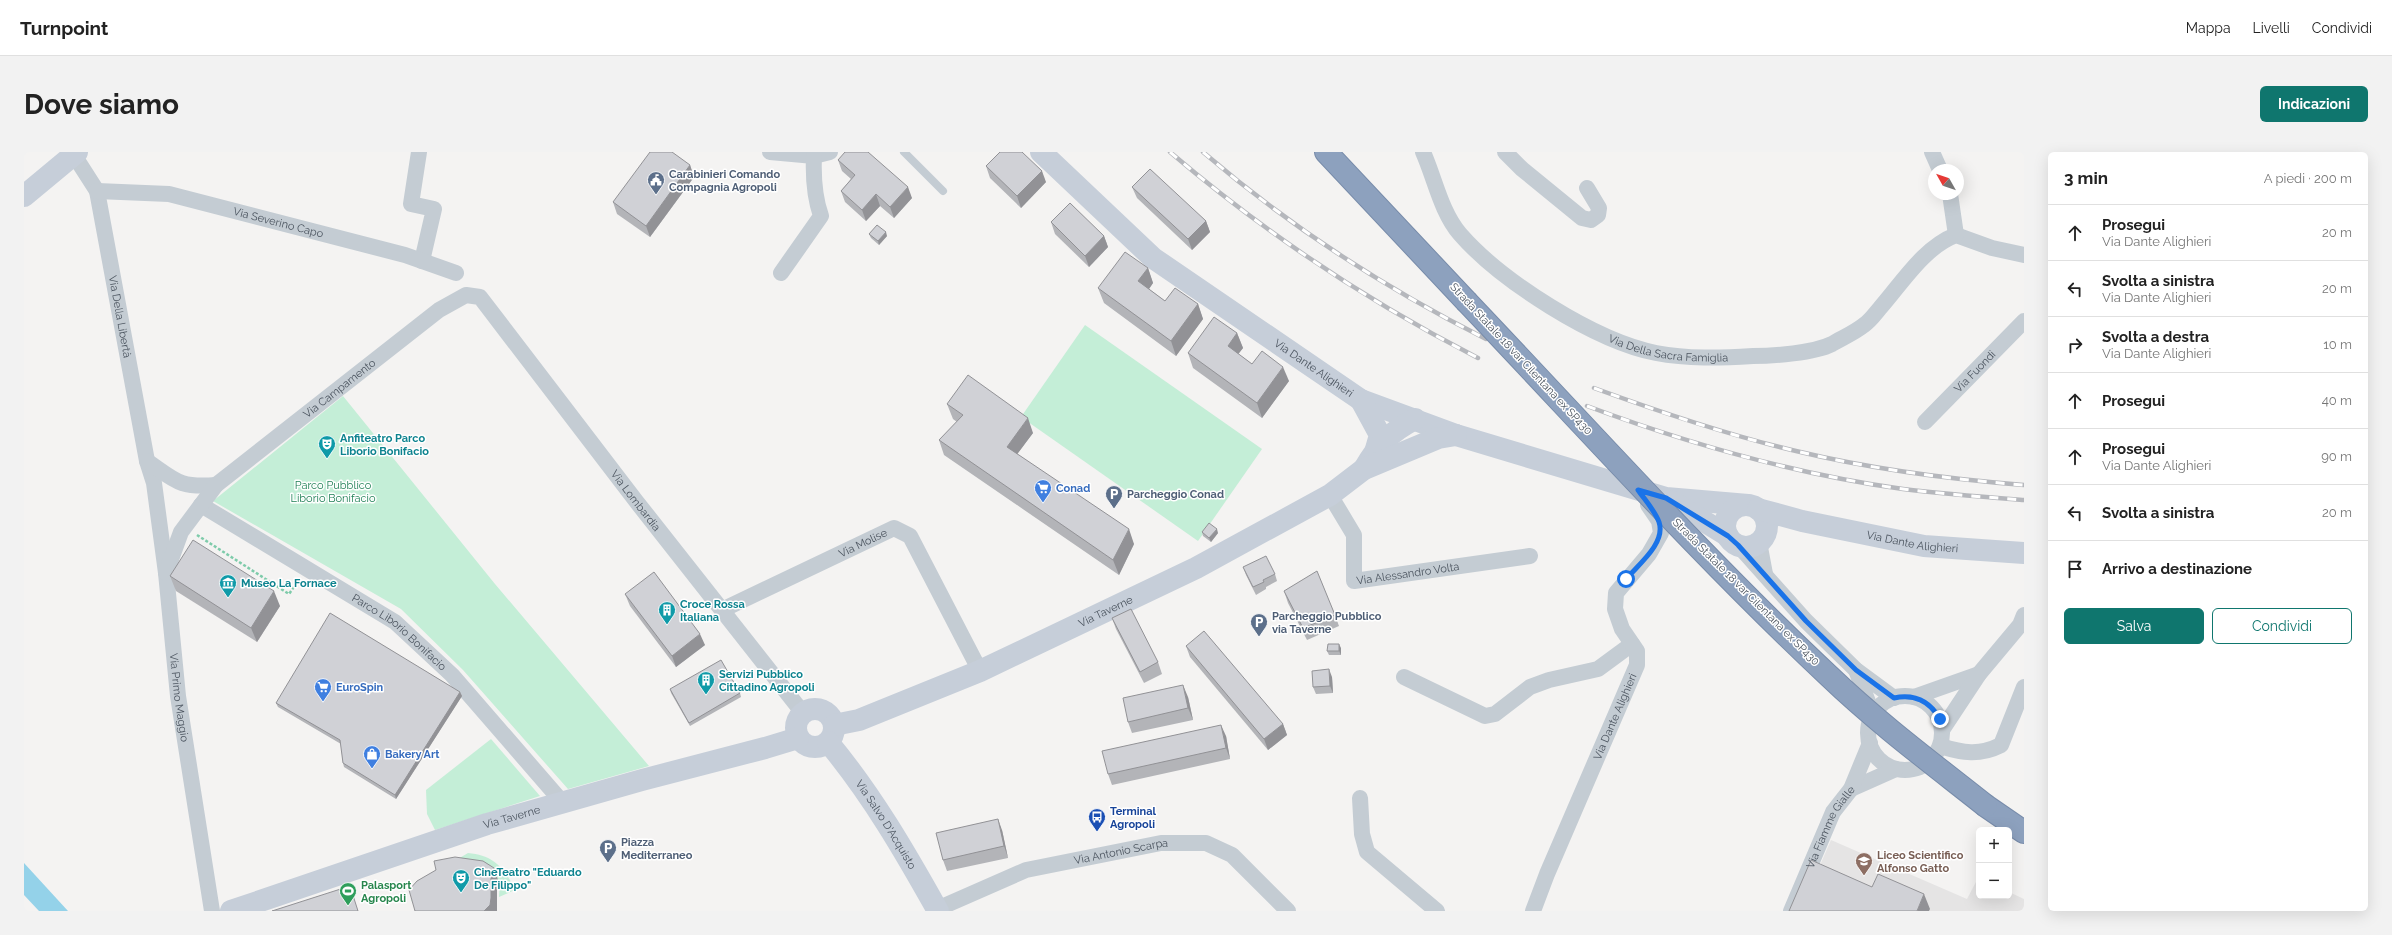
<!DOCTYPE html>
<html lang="it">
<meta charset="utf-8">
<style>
body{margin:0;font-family:Raleway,sans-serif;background:#f2f2f2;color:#222}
.controls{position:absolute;right:12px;bottom:12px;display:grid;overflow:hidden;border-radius:6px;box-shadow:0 4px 16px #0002}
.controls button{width:36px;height:36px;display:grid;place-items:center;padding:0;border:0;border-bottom:1px solid #e0e0e0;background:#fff;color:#222;font:20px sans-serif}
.compass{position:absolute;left:1904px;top:12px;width:36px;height:36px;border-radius:50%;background:#fff;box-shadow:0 4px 16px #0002;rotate:310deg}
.stop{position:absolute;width:12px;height:12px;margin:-9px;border:3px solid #1a73e8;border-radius:50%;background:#fff}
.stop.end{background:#1a73e8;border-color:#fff;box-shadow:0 1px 4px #0008}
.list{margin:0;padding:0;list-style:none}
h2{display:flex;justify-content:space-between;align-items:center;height:52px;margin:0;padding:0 16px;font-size:17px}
h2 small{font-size:13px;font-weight:400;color:#767676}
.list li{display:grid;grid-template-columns:26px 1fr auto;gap:12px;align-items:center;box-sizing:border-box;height:56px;padding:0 16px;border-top:1px solid #e0e0e0}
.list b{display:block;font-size:15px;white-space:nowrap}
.list p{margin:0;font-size:13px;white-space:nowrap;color:#767676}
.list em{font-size:13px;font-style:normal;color:#767676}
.actions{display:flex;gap:8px;padding:12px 16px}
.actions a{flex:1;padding:9px 0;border:1px solid #0f766e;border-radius:6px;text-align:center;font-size:14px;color:#0f766e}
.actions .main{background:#0f766e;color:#fff}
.icon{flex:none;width:22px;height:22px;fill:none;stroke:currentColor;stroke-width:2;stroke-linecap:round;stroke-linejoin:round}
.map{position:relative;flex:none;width:2000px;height:759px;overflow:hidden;border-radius:6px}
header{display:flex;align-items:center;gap:24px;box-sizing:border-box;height:56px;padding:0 20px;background:#fff;border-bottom:1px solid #e0e0e0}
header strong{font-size:19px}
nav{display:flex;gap:22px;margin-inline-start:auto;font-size:14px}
.intro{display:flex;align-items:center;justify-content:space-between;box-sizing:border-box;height:96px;padding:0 24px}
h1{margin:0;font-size:28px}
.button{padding:10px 18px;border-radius:6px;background:#0f766e;color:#fff;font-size:14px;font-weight:700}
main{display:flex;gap:24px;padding:0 24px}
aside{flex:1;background:#fff;border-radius:6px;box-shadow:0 4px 16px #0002}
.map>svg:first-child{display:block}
</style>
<header>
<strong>Turnpoint</strong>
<nav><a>Mappa</a><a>Livelli</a><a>Condividi</a></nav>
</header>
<div class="intro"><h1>Dove siamo</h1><a class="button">Indicazioni</a></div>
<main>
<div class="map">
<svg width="2000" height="759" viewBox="0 0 2000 759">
<rect width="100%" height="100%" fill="#f4f3f2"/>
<polygon fill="#e5e4e4" points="1807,688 1943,747 1954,726 1955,744 1985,744 1985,740 2000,747 2000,759 1776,759"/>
<g fill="#c4eed7">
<polygon points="1061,173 1238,297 1174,389 997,265"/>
<polygon points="319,244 471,432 625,614 544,637 439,518 377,457 189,349"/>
<polygon points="467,587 516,644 411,678 403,662 402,638"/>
<path d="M444 701C469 703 481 716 491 738L475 745 476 729 465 723 390 750 387 749 412 720Z"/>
</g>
<polygon fill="#94d2e9" points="0,711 44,759 15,759 0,743"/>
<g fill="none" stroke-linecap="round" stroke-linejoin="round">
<g stroke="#788caa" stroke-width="24">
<g id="highway">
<polyline points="1302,0 1442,149"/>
<polyline points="1962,654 2000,680"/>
</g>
</g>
<polyline stroke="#7ecbaa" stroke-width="2.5" stroke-dasharray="3 2" stroke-linecap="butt" points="173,383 265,442 274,429"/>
<polyline stroke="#c4ccd3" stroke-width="8" points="880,0 919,39"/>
<g stroke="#c4ccd3" stroke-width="16">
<path id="s1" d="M48 0 73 39 123 309 130 331 142 421 154 544 188 759"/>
<polyline points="395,0 387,52 410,57 398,109"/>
<polyline points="746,0 790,4 806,0"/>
<path id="s2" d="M1399 0C1411 27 1417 60 1436 82 1477 129 1571 189 1632 201 1664 207 1696 206 1729 204 1749 204 1790 201 1808 192 1818 186 1830 181 1840 173 1846 169 1851 162 1856 156 1878 131 1900 95 1932 83L1968 96 2000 103"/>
<polyline points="1481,0 1498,17 1558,66 1567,68 1574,63 1575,56 1563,36"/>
<polyline points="1908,0 1916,18"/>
<path id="s3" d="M73 39 145 42 381 103 432 121"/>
<polyline points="1926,42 1932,83"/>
<path d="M757 121 797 64C790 44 789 26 790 4"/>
<path id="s4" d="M1901 270 2000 169"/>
<path d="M123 309C152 329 155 336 192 333"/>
<path id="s5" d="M1306 343 1330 383V429L1506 404"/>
<path id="s6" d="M177 353 371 470 428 523 539 651"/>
<polyline points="1735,390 1741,422"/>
<polyline points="1714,393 1782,469 1832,518 1870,546"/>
<path id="s7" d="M142 421 157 380 192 333 415 158 442 143 456 145 612 349 779 561"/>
<path id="s8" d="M698 458 870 376 886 384 956 519"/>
<polyline points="1832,518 1849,563"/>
<polyline points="1380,525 1461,564 1471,562 1506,535 1525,528 1574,517 1608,492"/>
<circle cx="1881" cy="581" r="37"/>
<polyline points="1890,545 1955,522"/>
<polyline points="1918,578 1955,522 1996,473 2000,463"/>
<path d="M1916 594C1939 601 1955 604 1977 593L2000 535"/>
<polyline points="1827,637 1872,617"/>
<polyline points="1336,646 1338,682 1343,700 1413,759"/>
<path id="s9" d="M913 757 1002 718 1137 691H1182L1208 703 1264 759"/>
<path id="s10" d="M1509 759 1523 722 1613 513V499L1598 477 1591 457 1592 441 1625 402 1637 381 1635 369 1624 353"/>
<path id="s11" d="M1767 759 1809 660 1827 637 1846 591"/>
</g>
<g stroke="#c6ced9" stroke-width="22">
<path id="s12" d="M1017 0 1129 106 1337 248 1432 283 1642 346 1724 353"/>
<polyline points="0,44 53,0"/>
<polyline points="1337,248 1356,283 1352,297"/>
<path d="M1340 317C1354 293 1366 280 1391 267"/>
<polyline points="1647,349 1704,384"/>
<circle cx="1722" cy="374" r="21"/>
<path id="s13" d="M1734 357 1778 369 1900 394 2000 401"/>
<circle cx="791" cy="576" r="19"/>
<path id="s14" d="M810 573 835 568 956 519 1172 416 1306 343 1340 317 1414 286 1432 283"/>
<path id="s15" d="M804 590C848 643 881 700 914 759"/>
<path id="s16" d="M207 759 463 672 618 628 741 596 774 586"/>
</g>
<use href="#highway" stroke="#8da1be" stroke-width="22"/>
<g stroke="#b5b7bc" stroke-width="4.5">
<g id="rail">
<path d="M1146 0C1241 81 1343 149 1454 206"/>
<path d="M1179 0C1265 74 1361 136 1462 187"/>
<path d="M1570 236C1636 260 1703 283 1772 299 1847 317 1923 327 2000 333"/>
<path d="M1563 254C1665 292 1771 322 1879 337 1919 342 1960 345 2000 348"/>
</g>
</g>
<use href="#rail" stroke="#fff" stroke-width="3" stroke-dasharray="9" stroke-linecap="butt"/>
<g stroke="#788caa" stroke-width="24" stroke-linecap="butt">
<path id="highway-bridge" d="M1442 149C1562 275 1678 405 1805 524 1854 571 1909 612 1962 654"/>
</g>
<use href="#highway-bridge" stroke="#8da1be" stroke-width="22"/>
</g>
<g fill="#b3b4b8">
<polygon points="814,8 888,46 870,66 856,54 842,69 821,50 817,39 827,27 818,19"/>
<polygon points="666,13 670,25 626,85 593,62 589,50"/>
<polygon points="962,14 1022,30 997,56 966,26"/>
<polygon points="1108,35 1182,69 1186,80 1168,98 1113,46"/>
<polygon points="1027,70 1080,84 1084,95 1065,115 1031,82"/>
<polygon points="845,82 863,84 855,93 847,86"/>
<polygon points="1124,116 1129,131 1125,137 1141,149 1174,152 1179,167 1152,204 1080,151 1074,136"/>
<polygon points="1213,181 1219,196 1214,202 1228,212 1265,229 1238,266 1169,216 1164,201"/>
<polygon points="923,252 1009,281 993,302 1110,392 1095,423 920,303 915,288 933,270 929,267"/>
<polygon points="1178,380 1194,381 1187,390 1179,384"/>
<polygon points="1219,415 1251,422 1253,429 1242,435 1242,437 1232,443 1222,423"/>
<polygon points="146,424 256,454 233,490 152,439"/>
<polygon points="1260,439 1311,463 1315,474 1283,488 1264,451"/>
<polygon points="601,442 681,493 652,515 606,454"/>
<polygon points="1088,466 1134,510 1138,522 1120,531 1092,477"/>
<polygon points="1162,494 1259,572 1263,583 1244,598 1166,505"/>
<polygon points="1317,496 1317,503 1305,503 1303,499"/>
<polygon points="1308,525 1309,541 1292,542 1289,535"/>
<polygon points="646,537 716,541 717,545 666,574 647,541"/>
<polygon points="436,540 438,544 372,647 320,615 319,611 317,592 254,555 252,551"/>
<polygon points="1164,545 1169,568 1108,581 1104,570"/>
<polygon points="1202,584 1206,607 1088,633 1084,622"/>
<polygon points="978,678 984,706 923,719 919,708"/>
</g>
<g fill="#929296">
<polygon points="666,13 670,25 626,85 622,74"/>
<polygon points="1018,19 1022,30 997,56 993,44"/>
<polygon points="884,35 888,46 870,66 866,55"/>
<polygon points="852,42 856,54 842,69 838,58"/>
<polygon points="1182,69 1186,80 1168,98 1164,87"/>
<polygon points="862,80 863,84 855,93 854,89"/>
<polygon points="1080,84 1084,95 1065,115 1061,104"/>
<polygon points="1124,116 1129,131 1120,144 1114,129"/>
<polygon points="1174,152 1179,167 1152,204 1147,189"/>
<polygon points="1213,181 1219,196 1209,209 1204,194"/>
<polygon points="1259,215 1265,229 1238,266 1233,251"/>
<polygon points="1004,266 1009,281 988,309 983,295"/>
<polygon points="1105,377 1110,392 1095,423 1089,408"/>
<polygon points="1193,377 1194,381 1187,390 1185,386"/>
<polygon points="250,439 256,454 233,490 227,476"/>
<polygon points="676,482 681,493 652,515 648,504"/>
<polygon points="1315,492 1317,496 1317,503 1315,499"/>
<polygon points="1305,517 1308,525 1309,541 1306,534"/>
<polygon points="1159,533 1164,545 1169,568 1164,556"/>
<polygon points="436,540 438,544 372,647 371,643"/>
<polygon points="1259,572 1263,583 1244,598 1240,587"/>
<polygon points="1197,573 1202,584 1206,607 1202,596"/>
<polygon points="974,667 978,678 984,706 980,694"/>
<polygon points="470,716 475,731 473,738 473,759 460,759 467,724"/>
<polygon points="1900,742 1906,757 1905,759 1893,759"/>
</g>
<g fill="#d0d1d6" stroke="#929296">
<polygon points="626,0 648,0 666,13 622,74 589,50"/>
<polygon points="821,0 844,0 884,35 866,55 852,42 838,58 817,39 831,23 814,8"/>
<polygon points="976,0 998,0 1018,19 993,44 962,14"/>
<polygon points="1126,17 1182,69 1164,87 1108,35"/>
<polygon points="1046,51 1080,84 1061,104 1027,70"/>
<polygon points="853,73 862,80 854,89 845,82"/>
<polygon points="1101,100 1124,116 1114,129 1141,149 1151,136 1174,152 1147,189 1074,136"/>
<polygon points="1190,165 1213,181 1204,194 1228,212 1238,199 1259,215 1233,251 1164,201"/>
<polygon points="944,223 1004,266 983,295 1105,377 1089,408 915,288 939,263 923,252"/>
<polygon points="1185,371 1193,377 1185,386 1178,380"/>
<polygon points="169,388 250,439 227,476 146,424"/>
<polygon points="1242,404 1251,422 1239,428 1240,430 1229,435 1219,415"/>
<polygon points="1293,419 1311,463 1279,476 1260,439"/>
<polygon points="630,420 676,482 648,504 601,442"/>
<polygon points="1107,457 1134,510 1116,520 1088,466"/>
<polygon points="306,461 436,540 371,643 319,611 316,588 252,551"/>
<polygon points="1180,479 1259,572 1240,587 1162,494"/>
<polygon points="1304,492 1315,492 1315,499 1303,499"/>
<polygon points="697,508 716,541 665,571 646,537"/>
<polygon points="1305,517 1306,534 1289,535 1288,519"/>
<polygon points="1159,533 1164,556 1104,570 1099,546"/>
<polygon points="1197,573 1202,596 1084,622 1078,599"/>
<polygon points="974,667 980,694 919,708 912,681"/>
<polygon points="431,705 459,709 470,716 467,724 467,746 466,753 460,759 391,759 385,738 393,729 412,718 410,709"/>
<polygon points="1787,708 1848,735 1854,722 1900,742 1893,759 1765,759"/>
<polygon points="326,734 334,759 248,759"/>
</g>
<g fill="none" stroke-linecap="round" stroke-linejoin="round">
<path stroke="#1a73e8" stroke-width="5" d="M1602 427C1615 412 1642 391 1635 370 1631 359 1621 348 1614 338L1642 346 1704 384 1714 393 1782 469 1832 518 1870 546C1890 542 1905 548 1916 567"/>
</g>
<defs>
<g id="civic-pin" transform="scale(0.9)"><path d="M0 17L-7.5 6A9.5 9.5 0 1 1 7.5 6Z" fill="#5c6f8a" stroke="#fff"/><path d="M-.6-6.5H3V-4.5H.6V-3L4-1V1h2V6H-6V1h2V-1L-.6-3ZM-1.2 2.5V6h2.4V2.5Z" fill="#fff"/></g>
<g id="theatre-pin" transform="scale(0.9)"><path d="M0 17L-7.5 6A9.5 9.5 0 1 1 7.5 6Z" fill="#0f9aa8" stroke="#fff"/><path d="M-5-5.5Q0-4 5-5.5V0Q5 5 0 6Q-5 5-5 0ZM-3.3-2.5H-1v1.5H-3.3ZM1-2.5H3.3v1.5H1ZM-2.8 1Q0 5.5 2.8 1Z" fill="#fff"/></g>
<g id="supermarket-pin" transform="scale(0.9)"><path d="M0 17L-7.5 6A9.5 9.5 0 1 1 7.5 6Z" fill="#3f7fe0" stroke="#fff"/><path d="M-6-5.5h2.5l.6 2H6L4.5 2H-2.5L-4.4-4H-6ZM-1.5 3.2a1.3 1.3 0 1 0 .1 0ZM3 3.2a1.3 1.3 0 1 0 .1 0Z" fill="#fff"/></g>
<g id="parking-pin" transform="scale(0.9)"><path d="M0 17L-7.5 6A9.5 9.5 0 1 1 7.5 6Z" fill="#5c6f8a" stroke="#fff"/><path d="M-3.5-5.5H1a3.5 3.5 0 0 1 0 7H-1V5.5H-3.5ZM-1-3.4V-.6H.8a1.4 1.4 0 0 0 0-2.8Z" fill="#fff"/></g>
<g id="museum-pin" transform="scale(0.9)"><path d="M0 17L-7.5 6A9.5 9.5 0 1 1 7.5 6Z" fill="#0f9aa8" stroke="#fff"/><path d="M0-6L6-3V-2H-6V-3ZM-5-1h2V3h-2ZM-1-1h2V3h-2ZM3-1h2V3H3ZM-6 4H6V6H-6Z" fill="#fff"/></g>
<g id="building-pin" transform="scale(0.9)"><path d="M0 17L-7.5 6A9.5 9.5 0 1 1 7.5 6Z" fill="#0f9aa8" stroke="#fff"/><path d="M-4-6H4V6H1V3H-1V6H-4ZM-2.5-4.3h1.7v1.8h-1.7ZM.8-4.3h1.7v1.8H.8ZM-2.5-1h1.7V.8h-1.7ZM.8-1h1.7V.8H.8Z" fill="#fff"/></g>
<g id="shop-pin" transform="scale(0.9)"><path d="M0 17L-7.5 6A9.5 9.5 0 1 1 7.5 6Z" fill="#3f7fe0" stroke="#fff"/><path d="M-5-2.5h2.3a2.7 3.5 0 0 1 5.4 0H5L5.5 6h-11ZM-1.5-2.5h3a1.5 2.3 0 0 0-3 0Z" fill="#fff"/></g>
<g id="bus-pin" transform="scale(0.9)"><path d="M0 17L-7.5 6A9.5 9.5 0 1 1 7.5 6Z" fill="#1a4fb4" stroke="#fff"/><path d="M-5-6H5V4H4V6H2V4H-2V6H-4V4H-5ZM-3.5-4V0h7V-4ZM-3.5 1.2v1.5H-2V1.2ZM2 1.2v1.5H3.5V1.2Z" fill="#fff"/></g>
<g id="school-pin" transform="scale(0.9)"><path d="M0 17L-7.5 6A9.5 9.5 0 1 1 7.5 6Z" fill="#8d6e63" stroke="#fff"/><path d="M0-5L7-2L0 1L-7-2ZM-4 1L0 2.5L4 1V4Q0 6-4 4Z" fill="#fff"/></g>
<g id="stadium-pin" transform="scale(0.9)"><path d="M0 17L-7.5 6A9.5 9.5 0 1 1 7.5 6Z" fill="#2e9e5b" stroke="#fff"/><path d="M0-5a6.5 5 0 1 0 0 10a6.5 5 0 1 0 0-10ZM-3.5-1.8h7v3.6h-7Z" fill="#fff"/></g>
</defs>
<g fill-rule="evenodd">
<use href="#civic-pin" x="632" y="28"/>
<use href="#theatre-pin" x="303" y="292"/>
<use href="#supermarket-pin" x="1019" y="336"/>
<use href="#parking-pin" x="1090" y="342"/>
<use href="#museum-pin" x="204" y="431"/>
<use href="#building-pin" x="643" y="458"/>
<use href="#parking-pin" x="1235" y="470"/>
<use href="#building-pin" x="682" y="528"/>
<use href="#supermarket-pin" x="299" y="535"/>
<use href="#shop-pin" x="348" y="602"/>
<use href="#bus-pin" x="1073" y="665"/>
<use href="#parking-pin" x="584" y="696"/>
<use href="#school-pin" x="1840" y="709"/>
<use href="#theatre-pin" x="437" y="726"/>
<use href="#stadium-pin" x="324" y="739"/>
</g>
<g text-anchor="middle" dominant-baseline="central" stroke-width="3" stroke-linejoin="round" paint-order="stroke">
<g font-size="11" font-weight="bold" fill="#4e5e75" stroke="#fff" text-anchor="start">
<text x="645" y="22">Carabinieri Comando<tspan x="645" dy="13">Compagnia Agropoli</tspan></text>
<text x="1103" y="342">Parcheggio Conad</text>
<text x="1248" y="464">Parcheggio Pubblico<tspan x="1248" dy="13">via Taverne</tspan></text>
<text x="597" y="690">Piazza<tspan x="597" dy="13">Mediterraneo</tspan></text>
</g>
<g font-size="11" fill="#4b545f" stroke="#fff">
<text stroke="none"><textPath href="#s3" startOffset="185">Via Severino Capo</textPath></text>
<text stroke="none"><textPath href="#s1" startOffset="174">Via Della Libertà</textPath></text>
<text stroke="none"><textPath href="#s2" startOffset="334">Via Della Sacra Famiglia</textPath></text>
<text transform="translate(1497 207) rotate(47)">Strada Statale 18 var Cilentana ex SP430</text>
<text stroke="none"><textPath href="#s12" startOffset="349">Via Dante Alighieri</textPath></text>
<text stroke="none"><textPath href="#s4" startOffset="71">Via Fuondi</textPath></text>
<text stroke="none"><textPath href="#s7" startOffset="259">Via Campamento</textPath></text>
<text stroke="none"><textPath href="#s7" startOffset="687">Via Lombardia</textPath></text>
<text stroke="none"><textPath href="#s13" startOffset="158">Via Dante Alighieri</textPath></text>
<text stroke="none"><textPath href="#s8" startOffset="156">Via Molise</textPath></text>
<text stroke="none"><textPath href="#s5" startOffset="147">Via Alessandro Volta</textPath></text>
<text transform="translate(1722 440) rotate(45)">Strada Statale 18 var Cilentana ex SP430</text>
<text stroke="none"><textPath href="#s14" startOffset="295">Via Taverne</textPath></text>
<text stroke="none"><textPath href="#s6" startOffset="236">Parco Liborio Bonifacio</textPath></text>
<text stroke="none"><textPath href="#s1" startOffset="560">Via Primo Maggio</textPath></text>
<text stroke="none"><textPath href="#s10" startOffset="211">Via Dante Alighieri</textPath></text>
<text stroke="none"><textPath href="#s16" startOffset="296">Via Taverne</textPath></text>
<text stroke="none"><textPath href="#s15" startOffset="101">Via Salvo D'Acquisto</textPath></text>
<text stroke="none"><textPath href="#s11" startOffset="93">Via Fiamme Gialle</textPath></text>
<text stroke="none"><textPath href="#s9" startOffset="194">Via Antonio Scarpa</textPath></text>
</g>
<g font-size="11" font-weight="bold" fill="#0d838f" stroke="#fff" text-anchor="start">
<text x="316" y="286">Anfiteatro Parco<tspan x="316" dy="13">Liborio Bonifacio</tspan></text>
<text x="217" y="431">Museo La Fornace</text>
<text x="656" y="452">Croce Rossa<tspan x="656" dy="13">Italiana</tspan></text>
<text x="695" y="522">Servizi Pubblico<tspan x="695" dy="13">Cittadino Agropoli</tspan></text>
<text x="450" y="720">CineTeatro "Eduardo<tspan x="450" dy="13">De Filippo"</tspan></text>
</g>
<g font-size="11" fill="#1d7f54" stroke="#fff">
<text x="309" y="333">Parco Pubblico<tspan x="309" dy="13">Liborio Bonifacio</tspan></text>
</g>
<g font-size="11" font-weight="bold" fill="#366cbe" stroke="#fff" text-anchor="start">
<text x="1032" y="336">Conad</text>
<text x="312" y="535">EuroSpin</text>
<text x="361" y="602">Bakery Art</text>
</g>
<g font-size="11" font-weight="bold" fill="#164399" stroke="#fff" text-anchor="start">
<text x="1086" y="659">Terminal<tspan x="1086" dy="13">Agropoli</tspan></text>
</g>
<g font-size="11" font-weight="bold" fill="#785e54" stroke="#fff" text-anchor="start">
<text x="1853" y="703">Liceo Scientifico<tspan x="1853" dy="13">Alfonso Gatto</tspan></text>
</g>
<g font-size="11" font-weight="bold" fill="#27864d" stroke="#fff" text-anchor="start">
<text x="337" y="733">Palasport<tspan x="337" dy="13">Agropoli</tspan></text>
</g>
</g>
</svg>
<div class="controls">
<button>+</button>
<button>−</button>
</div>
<svg class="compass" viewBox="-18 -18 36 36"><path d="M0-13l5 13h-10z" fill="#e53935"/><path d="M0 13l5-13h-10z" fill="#767676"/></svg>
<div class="stop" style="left:1602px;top:427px"></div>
<div class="stop end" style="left:1916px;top:567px"></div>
</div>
<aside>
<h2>3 min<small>A piedi · 200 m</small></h2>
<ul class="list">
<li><svg class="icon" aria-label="ahead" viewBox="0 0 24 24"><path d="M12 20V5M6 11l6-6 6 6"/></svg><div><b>Prosegui</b><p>Via Dante Alighieri</p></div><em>20 m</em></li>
<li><svg class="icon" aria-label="left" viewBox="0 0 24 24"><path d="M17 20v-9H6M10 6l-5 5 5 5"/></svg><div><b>Svolta a sinistra</b><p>Via Dante Alighieri</p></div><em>20 m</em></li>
<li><svg class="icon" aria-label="right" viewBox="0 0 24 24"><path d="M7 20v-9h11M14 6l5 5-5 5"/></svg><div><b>Svolta a destra</b><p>Via Dante Alighieri</p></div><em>10 m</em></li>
<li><svg class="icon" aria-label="ahead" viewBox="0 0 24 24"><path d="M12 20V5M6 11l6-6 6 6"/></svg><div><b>Prosegui</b></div><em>40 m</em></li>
<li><svg class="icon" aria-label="ahead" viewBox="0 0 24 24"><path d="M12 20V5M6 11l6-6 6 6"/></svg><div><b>Prosegui</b><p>Via Dante Alighieri</p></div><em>90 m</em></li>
<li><svg class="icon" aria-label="left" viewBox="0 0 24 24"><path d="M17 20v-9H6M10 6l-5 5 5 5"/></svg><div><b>Svolta a sinistra</b></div><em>20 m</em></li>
<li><svg class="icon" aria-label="arrive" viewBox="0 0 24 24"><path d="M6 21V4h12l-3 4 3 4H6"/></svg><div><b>Arrivo a destinazione</b></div></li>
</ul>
<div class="actions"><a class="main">Salva</a><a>Condividi</a></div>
</aside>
</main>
